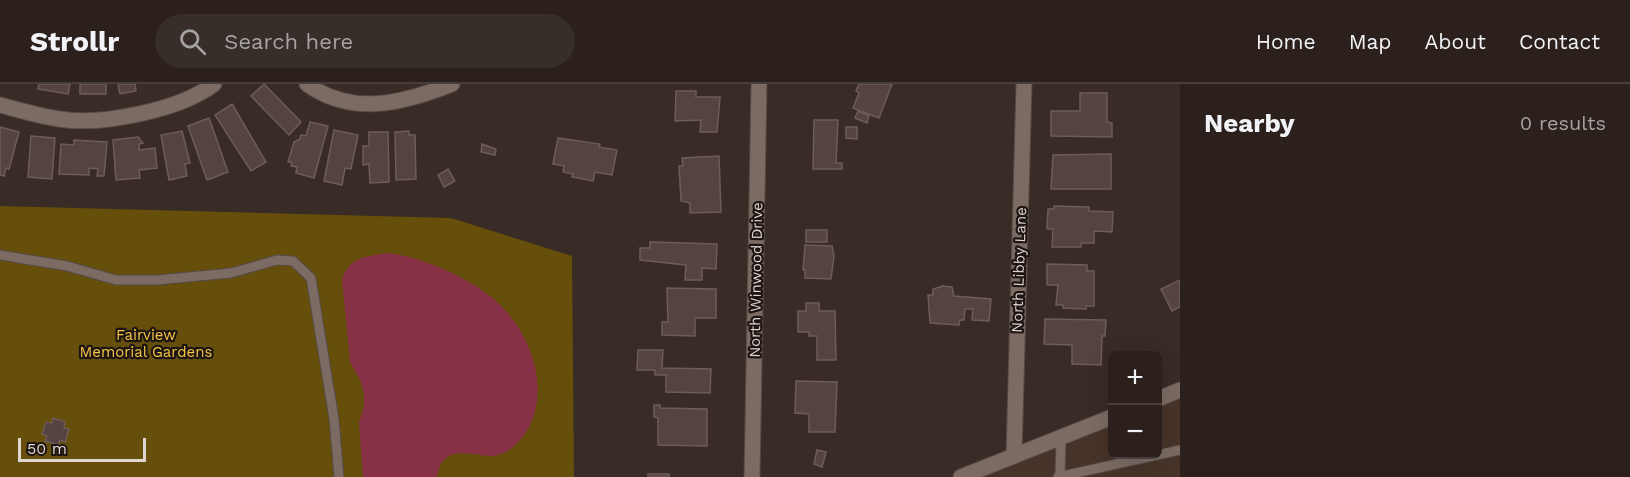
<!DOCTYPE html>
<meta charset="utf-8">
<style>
body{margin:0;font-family:"Work Sans",sans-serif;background:#372d29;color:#f1f3f6}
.controls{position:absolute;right:18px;bottom:18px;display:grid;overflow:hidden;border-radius:9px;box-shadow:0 6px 24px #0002}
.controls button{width:54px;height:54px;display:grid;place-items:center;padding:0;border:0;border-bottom:2px solid #473e3b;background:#2b201c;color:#f1f3f6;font:30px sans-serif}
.scale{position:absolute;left:18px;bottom:15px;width:128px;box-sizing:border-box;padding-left:6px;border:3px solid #dfd5d1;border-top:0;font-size:16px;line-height:21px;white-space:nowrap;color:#dfd5d1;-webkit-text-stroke:4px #1c1512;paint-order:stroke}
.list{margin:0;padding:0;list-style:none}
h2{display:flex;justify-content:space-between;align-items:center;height:78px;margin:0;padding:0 24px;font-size:26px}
h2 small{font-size:20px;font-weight:400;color:#a6a3a3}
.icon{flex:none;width:33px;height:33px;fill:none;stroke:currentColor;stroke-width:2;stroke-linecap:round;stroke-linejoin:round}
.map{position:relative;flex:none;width:1180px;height:393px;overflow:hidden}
header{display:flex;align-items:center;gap:36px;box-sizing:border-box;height:84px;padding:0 30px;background:#2b201c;border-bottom:2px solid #473e3b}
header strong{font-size:28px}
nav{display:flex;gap:33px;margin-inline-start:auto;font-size:21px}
.search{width:420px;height:54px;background:#372d29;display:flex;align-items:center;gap:15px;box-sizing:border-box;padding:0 21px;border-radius:33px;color:#a6a3a3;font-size:22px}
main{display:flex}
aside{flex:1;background:#2b201c}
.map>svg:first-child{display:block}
</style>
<header>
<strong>Strollr</strong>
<div class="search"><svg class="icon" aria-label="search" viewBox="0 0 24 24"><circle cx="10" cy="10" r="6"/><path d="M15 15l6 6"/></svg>Search here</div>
<nav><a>Home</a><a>Map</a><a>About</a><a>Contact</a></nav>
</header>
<main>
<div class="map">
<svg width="1180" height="393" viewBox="0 0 1180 393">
<rect width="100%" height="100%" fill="#392b25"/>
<polygon fill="#473329" points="1180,306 1180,393 963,393 1112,333 1112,370 1158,370 1158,315"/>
<polygon fill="#664e0b" points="0,122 451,134 572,172 574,393 0,393"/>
<path fill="#883248" d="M387 169C420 172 470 194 495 216 530 247 551 302 528 345 521 357 508 371 493 372 472 373 443 357 437 393H363L359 339 364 322V309L360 296 350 278 342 196C349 172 366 173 387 169Z"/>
<g fill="#544341" stroke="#6e5c5a" stroke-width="1.5">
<polygon points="39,0 70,0 68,10 38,5"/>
<rect x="80" y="0" width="26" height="10"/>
<polygon points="118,0 135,0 136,7 120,10"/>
<polygon points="264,0 301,38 289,51 251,12"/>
<polygon points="859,0 892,0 879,34 853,24 859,9 856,7"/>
<polygon points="676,7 696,7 696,13 720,13 717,48 700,48 701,36 675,37"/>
<polygon points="1080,9 1107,9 1107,38 1112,39 1112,53 1051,52 1051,27 1080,27"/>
<polygon points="232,20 266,78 251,87 215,31"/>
<polygon points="858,27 869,32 867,39 855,34"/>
<polygon points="209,34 228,88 207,96 188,42"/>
<polygon points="814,36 838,36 836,79 842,79 842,85 813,85"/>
<polygon points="310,38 328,42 314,94 296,89 297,83 291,82 292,78 288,78 294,58 300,55 301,51 306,52"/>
<polygon points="0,43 19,48 9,85 6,84 4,92 0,91"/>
<polygon points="846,43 857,43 857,55 846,54"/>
<polygon points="334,46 358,51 351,85 345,84 342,101 324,97"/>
<polygon points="182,47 190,79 185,80 187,92 169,96 161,51"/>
<polygon points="409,47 409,51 415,51 416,95 396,96 395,48"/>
<polygon points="369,48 388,48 389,98 370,99 369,80 363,81 363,62 369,62"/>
<polygon points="31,52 55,54 52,95 28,93"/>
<polygon points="138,53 143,59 139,60 139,66 155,64 157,84 139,86 140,94 116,96 113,56"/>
<polygon points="558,54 600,60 599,63 617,66 612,91 595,88 593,97 572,93 573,90 563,88 564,82 553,80"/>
<polygon points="74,56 107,58 104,92 97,92 98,85 89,84 89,91 59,90 61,60 74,61"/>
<polygon points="482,60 496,65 495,71 481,68"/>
<polygon points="1111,70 1111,105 1051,105 1053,71"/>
<polygon points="719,72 721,128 690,129 690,119 681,117 679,82 683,82 682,74"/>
<polygon points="448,85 455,97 444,103 438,91"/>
<polygon points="1054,122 1089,123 1089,127 1113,128 1112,148 1094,147 1094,159 1081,159 1081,163 1052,163 1053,145 1047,145 1048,125 1054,125"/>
<rect x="806" y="146" width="21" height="12"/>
<polygon points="650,158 717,160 716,185 702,184 702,196 685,196 686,181 640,176 640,164 650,164"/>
<polygon points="805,161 832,162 834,172 831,195 805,194 805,186 803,186"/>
<polygon points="1047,180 1087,181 1087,187 1094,187 1094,222 1086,222 1086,225 1063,224 1063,221 1056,221 1058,201 1047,201"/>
<polygon points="1180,196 1180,223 1172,227 1161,205"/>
<polygon points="943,202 952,203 954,212 991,215 989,237 972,236 973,225 965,225 964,236 960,236 959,241 930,239 928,211 933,211 933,205"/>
<polygon points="667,204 716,205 716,234 695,234 695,252 662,251 662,238 668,238"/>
<polygon points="806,219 819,219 819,227 835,227 836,276 817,276 817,252 809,252 809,248 798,248 798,227 806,227"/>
<polygon points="1045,235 1106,236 1105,252 1102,252 1101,281 1072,280 1072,261 1044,260"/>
<polygon points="638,266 663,266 662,284 711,285 710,309 666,308 666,291 655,291 655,286 637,286"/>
<polygon points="796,297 837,298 835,348 809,348 809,330 795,329"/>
<polygon points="654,321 660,321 660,324 707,325 707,362 658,361 658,334 654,333"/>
<polygon points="53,334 65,338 64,344 69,345 65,358 60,356 58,361 45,357 47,352 42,350 46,338 52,339"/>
<polygon points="817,366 826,368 822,383 814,380"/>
<rect x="648" y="390" width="21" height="3"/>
</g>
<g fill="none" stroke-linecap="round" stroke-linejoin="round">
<g stroke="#554a44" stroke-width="11">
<g id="lane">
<polyline points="0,171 67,182 116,196 157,196 231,189 277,176 293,177 311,194 334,335 339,393"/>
<polyline points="1058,393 1180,366"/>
<polyline points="1060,393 1061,354"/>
</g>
</g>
<g stroke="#554a44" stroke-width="17">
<g id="street">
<path d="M307 0C352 33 404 19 452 0"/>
<path d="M0 21C19 26 39 32 59 35 101 42 180 26 214 0"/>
<polyline points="1014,372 1024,0"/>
<polyline points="752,393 759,0"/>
</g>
</g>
<g stroke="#554a44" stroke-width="17">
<g id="secondary">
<polyline points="1158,315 1180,306"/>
<polyline points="961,393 1112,333"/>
</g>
</g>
<use href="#lane" stroke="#7b6b63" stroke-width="9"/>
<use href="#street" stroke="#7b6b63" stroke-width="15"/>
<use href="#secondary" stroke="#7b6b63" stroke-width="15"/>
</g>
<g text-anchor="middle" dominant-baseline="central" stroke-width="4.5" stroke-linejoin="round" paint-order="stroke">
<g font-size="15" fill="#dfd5d1" stroke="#1c1512">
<text transform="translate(1019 186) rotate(-88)">North Libby Lane</text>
<text transform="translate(756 196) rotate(-89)">North Winwood Drive</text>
</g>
<g font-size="15" fill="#f6c546" stroke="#1c1512">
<text x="146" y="251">Fairview<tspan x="146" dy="17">Memorial Gardens</tspan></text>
</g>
</g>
</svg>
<div class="controls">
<button>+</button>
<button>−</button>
</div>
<div class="scale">50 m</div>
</div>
<aside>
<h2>Nearby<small>0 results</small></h2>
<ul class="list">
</ul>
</aside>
</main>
